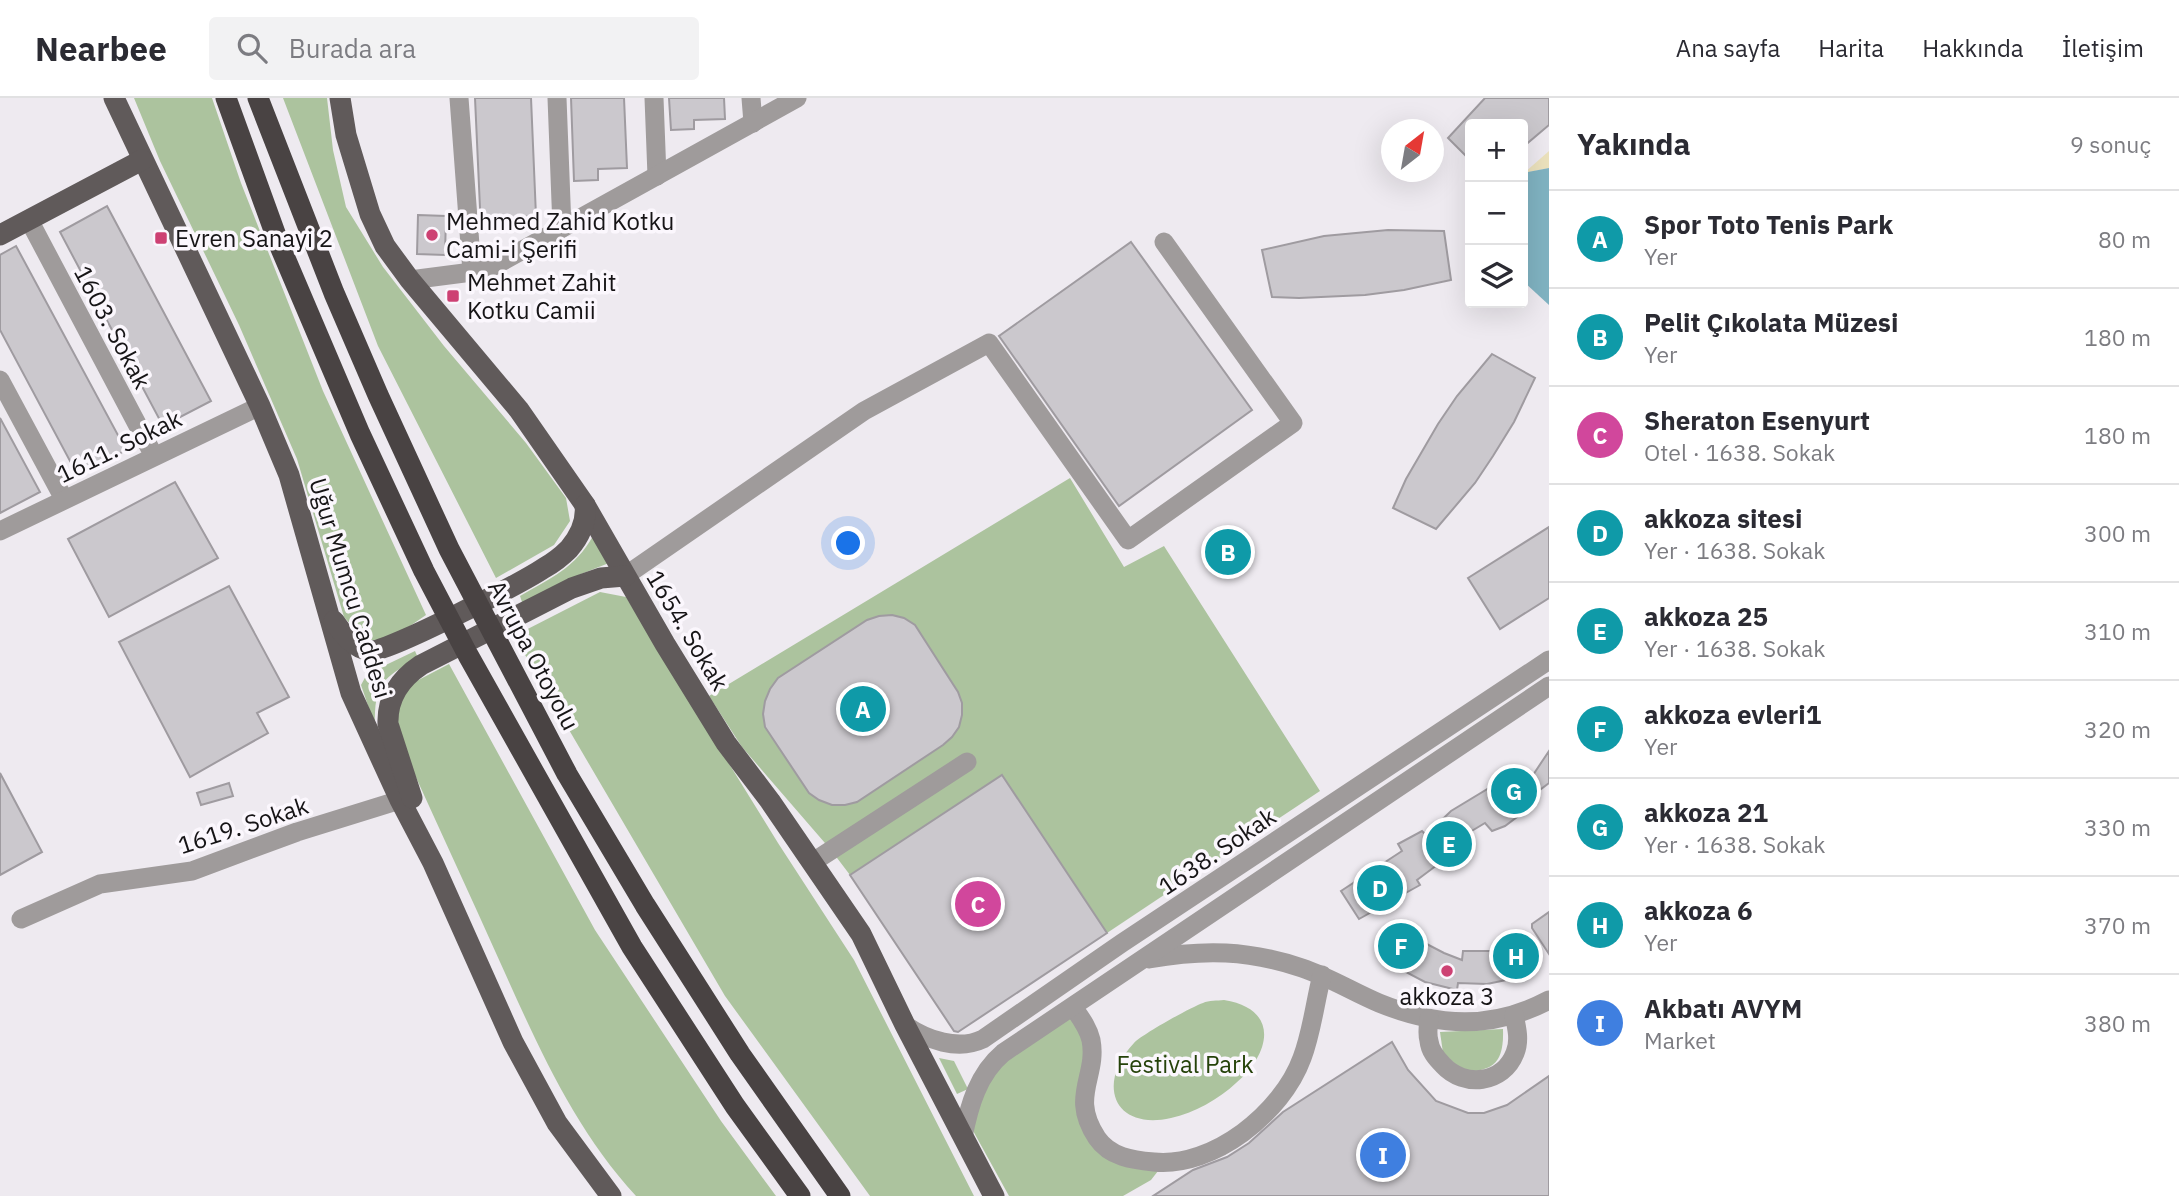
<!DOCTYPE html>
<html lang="tr">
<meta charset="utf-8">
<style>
body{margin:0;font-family:"IBM Plex Sans",sans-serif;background:#f2f2f3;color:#2b2b33}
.controls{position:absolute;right:21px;top:21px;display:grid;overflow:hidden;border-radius:7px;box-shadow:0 7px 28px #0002}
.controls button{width:63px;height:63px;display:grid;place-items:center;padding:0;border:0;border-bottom:2px solid #e1e1e2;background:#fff;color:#2b2b33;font:35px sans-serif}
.compass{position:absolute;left:1381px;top:21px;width:63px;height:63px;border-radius:50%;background:#fff;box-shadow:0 7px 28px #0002;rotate:31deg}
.you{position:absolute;left:849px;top:446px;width:24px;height:24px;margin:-18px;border:5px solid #fff;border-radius:50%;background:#1a73e8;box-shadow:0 0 0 10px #1a73e833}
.badge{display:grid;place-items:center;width:46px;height:46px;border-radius:50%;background:#0b8043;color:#fff;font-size:23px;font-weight:700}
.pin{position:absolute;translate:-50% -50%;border:4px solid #fff;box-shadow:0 2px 7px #0006}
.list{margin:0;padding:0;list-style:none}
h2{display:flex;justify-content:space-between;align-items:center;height:91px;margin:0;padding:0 28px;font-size:30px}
h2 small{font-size:23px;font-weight:400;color:#7c7c81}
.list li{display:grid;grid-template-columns:46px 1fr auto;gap:21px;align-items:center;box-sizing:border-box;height:98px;padding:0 28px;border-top:2px solid #e1e1e2}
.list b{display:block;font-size:26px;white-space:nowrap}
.list p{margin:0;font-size:23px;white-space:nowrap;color:#7c7c81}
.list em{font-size:23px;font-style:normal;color:#7c7c81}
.icon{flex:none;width:38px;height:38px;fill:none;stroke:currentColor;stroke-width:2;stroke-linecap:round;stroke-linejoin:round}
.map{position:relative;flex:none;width:1549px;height:1098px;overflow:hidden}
header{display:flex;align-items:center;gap:42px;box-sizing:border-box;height:98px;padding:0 35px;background:#fff;border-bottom:2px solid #e1e1e2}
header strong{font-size:33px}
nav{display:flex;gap:38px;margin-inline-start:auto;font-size:24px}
.search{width:490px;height:63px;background:#f2f2f3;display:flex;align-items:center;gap:18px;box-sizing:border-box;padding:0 24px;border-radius:7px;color:#7c7c81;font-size:26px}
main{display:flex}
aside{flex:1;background:#fff}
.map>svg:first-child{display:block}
</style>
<header>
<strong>Nearbee</strong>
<div class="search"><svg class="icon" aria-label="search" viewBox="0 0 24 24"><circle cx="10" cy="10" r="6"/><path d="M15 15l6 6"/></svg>Burada ara</div>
<nav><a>Ana sayfa</a><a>Harita</a><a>Hakkında</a><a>İletişim</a></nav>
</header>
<main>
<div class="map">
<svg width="1549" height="1098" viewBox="0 0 1549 1098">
<rect width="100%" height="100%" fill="#eeeaf0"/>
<g fill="#acc39e">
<polygon points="134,0 212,0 241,85 323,293 426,517 391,541 365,543 344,519 297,361 239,227 160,63"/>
<polygon points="283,0 327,0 333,52 346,109 383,169 444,248 526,345 566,400 570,423 554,447 496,480 378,248"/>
<polygon points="1070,380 1124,469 1164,448 1320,693 1107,835 1002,677 850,777 831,752 742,649 709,598"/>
<path d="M593 438 609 465 581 476 523 507 520 498C551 480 575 470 593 438Z"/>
<polygon points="600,494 626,499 778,745 854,862 974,1098 870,1098 725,898 514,538"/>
<path d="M415 553 418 560C383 580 374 585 375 628L361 587 367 576Z"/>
<path d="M449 566 595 832 721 1023 776 1098H636C574 1031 537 946 500 864 470 797 439 730 409 664 398 628 392 624 407 588Z"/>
<path d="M1224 902C1280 911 1271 955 1236 985 1219 1001 1194 1015 1171 1020 1113 1033 1096 985 1134 945 1141 937 1191 909 1203 905 1209 902 1217 903 1224 902Z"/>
<polygon points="1073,909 1082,922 1093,1033 1158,1073 1151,1082 1123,1098 1009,1098 966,1020 979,985"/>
<path d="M1503 931C1504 963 1495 973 1464 974L1443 955 1440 934Z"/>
<polygon points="939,960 954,963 968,991 957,996"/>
</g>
<polygon fill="#ece2bd" points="1549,53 1549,70 1524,75"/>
<polygon fill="#80b3c2" points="1549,70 1549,207 1523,183 1523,75"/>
<g fill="#cbc8cd" stroke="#9f9ba0" stroke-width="2">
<polygon points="475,0 531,0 536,118 504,120 505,132 481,132"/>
<polygon points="571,0 624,0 627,70 598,71 598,82 574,83"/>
<polygon points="669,0 724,0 725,21 694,22 694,31 671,32"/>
<polygon points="1485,0 1549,0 1549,27 1523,49 1523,26 1470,26 1470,62 1448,40"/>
<polygon points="107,108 211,303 163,328 60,134"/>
<polygon points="418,117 446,118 445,157 417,156"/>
<polygon points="1388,132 1444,133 1451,182 1404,192 1365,197 1299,200 1272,199 1262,152 1324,138"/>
<polygon points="1131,144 1252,312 1119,408 999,238"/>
<polygon points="16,148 126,352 78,378 0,232 0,157"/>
<polygon points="1492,256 1535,280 1514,324 1493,358 1475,385 1436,431 1393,410 1406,381 1438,326 1457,298"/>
<polygon points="0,320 40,394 0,415"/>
<polygon points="175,384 218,460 109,519 68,441"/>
<polygon points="1549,429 1549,500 1500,531 1468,480"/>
<polygon points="229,488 289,599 257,615 268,635 190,679 119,544"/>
<polygon points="892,517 904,520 915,527 958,594 962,605 962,617 959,629 952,639 943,647 857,704 845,707 832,707 819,702 809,695 765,629 763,616 765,603 770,591 778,580 867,522 879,518"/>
<polygon points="1549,653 1549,685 1520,707 1525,713 1505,728 1492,733 1485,725 1460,740 1466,750 1441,764 1417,782 1420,787 1359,821 1341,793 1402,753 1398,746 1422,733 1426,737 1451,713 1519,672 1527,686"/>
<polygon points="0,675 42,754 0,777"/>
<polygon points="1002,677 1107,835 958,934 954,933 850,777"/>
<polygon points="229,685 233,698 201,707 197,695"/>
<polygon points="1549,814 1549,856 1532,830 1532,826"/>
<polygon points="1402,827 1420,840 1419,842 1444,855 1462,862 1463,853 1500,853 1497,848 1520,838 1534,869 1511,881 1487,886 1458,885 1457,892 1425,884 1400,871 1381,855"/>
<polygon points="1392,944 1408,972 1436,1003 1468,1015 1484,1015 1507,1007 1549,978 1549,1098 1153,1098 1193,1072 1227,1059 1249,1045 1283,1014"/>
</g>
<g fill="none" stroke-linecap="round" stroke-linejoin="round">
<g stroke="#9f9b9b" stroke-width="19">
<polyline points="459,0 472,174"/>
<polyline points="557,0 562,130"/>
<polyline points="654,0 657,78"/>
<polyline points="751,0 753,25"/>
<polyline points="29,122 154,358"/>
<polyline points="410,182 472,174 492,169 797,0"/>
<polyline points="0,282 64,401"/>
<polyline points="0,433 260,308"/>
<polyline points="625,478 864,313 989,245 1128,442 1293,325 1164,144"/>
<polyline points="813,764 967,664"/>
<polyline points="21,821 100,786 192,773 297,734 400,702"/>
<path d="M1149 861C1204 851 1248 852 1302 870 1329 879 1353 894 1379 905 1438 929 1492 932 1549 902"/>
<path d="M1073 909C1080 919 1088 929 1091 942 1098 979 1069 998 1097 1040 1110 1059 1132 1062 1154 1064 1213 1070 1282 1015 1302 960 1312 934 1315 904 1322 877"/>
<path d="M1429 921C1428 928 1427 936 1429 943 1430 953 1436 960 1443 967 1464 990 1503 986 1515 955 1520 943 1517 930 1514 917"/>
<path d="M905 927C927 942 958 953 983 941L1122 845 1549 562"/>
<path d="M963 1039C969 1008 978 976 1003 955L1549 588"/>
</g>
<g stroke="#605a5a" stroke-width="21">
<polyline points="114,0 260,308 289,377 351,595 400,702 433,765 513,944 557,1025 611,1098"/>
<polyline points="340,0 346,37 370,116 385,148 410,182 519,312 585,407 665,546 726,645 770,703 861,836 905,927 994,1098"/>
<polyline points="0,137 142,62"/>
<path d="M334 523C343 536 354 551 371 553 388 554 523 484 544 470 553 465 562 458 569 451 580 438 587 424 585 407"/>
<path d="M412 700 388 626C387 600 400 581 421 567L572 490 601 480 625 478"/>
</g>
<g stroke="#494343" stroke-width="21">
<polyline points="226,0 279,146 360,336 424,473 468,557 632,849 735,1008 800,1098"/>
<polyline points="258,0 334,195 378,297 449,451 567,676 645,807 740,956 840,1098"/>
</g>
</g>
<g fill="#cd4173" stroke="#fbf7fd" stroke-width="2.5">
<circle cx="432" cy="137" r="7"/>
<rect x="154" y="133" width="14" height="14" rx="3.5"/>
<rect x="446" y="191" width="14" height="14" rx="3.5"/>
<circle cx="1447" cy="873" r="7"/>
</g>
<g text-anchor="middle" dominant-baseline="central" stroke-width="7" stroke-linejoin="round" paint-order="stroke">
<g font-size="24" fill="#161416" stroke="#fbf7fd" text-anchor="start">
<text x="446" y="123">Mehmed Zahid Kotku<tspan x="446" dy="28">Cami-i Şerifi</tspan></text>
<text x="175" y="140">Evren Sanayi 2</text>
<text x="467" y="184">Mehmet Zahit<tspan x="467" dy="28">Kotku Camii</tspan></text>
<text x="1447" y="898" text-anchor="middle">akkoza 3</text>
</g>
<g font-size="24" fill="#161416" stroke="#fbf7fd">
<text transform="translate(113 229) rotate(62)">1603. Sokak</text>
<text transform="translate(119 348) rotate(-26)">1611. Sokak</text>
<text transform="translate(351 490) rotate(73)">Uğur Mumcu Caddesi</text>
<text transform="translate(688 532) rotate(59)">1654. Sokak</text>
<text transform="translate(534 557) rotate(62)">Avrupa Otoyolu</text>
<text transform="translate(243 727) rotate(-18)">1619. Sokak</text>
<text transform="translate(1217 753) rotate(-34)">1638. Sokak</text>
</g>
<g font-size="24" fill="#25420a" stroke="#fbf7fd">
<text x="1185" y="966">Festival Park</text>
</g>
</g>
</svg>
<div class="controls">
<button>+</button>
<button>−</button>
<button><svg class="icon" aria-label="layers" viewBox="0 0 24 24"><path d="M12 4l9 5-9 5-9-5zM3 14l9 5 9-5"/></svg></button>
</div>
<svg class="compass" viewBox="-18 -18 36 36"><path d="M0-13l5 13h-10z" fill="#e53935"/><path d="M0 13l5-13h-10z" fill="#7c7c81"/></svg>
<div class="you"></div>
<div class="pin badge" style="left:863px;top:611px;background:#0f9aa8">A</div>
<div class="pin badge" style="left:1228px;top:454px;background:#0f9aa8">B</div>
<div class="pin badge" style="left:978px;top:806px;background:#d1479c">C</div>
<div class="pin badge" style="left:1380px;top:790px;background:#0f9aa8">D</div>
<div class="pin badge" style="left:1449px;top:746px;background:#0f9aa8">E</div>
<div class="pin badge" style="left:1401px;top:848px;background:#0f9aa8">F</div>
<div class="pin badge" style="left:1514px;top:693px;background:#0f9aa8">G</div>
<div class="pin badge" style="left:1516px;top:858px;background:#0f9aa8">H</div>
<div class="pin badge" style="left:1383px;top:1057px;background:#3f7fe0">I</div>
</div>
<aside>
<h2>Yakında<small>9 sonuç</small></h2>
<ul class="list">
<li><span class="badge" style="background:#0f9aa8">A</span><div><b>Spor Toto Tenis Park</b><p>Yer</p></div><em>80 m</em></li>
<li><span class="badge" style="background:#0f9aa8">B</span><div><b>Pelit Çıkolata Müzesi</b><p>Yer</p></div><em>180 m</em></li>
<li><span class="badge" style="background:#d1479c">C</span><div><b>Sheraton Esenyurt</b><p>Otel · 1638. Sokak</p></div><em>180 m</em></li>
<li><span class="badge" style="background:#0f9aa8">D</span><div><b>akkoza sitesi</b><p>Yer · 1638. Sokak</p></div><em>300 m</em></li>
<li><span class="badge" style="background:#0f9aa8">E</span><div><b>akkoza 25</b><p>Yer · 1638. Sokak</p></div><em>310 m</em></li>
<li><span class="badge" style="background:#0f9aa8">F</span><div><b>akkoza evleri1</b><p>Yer</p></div><em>320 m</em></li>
<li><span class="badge" style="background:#0f9aa8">G</span><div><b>akkoza 21</b><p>Yer · 1638. Sokak</p></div><em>330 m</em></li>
<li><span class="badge" style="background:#0f9aa8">H</span><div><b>akkoza 6</b><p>Yer</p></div><em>370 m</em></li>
<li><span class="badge" style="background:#3f7fe0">I</span><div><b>Akbatı AVYM</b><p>Market</p></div><em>380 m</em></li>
</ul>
</aside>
</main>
